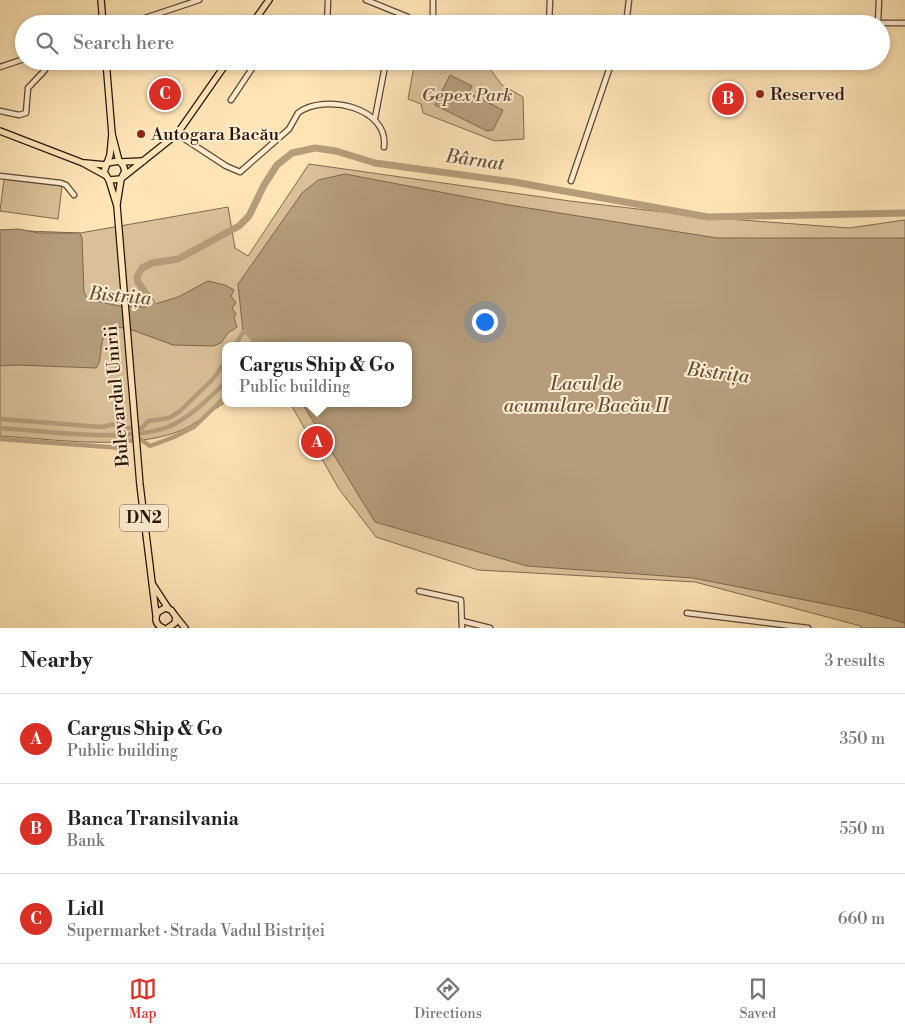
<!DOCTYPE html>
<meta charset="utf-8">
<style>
body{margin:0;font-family:"Libre Bodoni",serif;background:#f6f6f6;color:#222}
.you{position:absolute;left:484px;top:321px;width:18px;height:18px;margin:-12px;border:4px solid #fff;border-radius:50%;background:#1a73e8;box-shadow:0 0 0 8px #1a73e833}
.badge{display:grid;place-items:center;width:32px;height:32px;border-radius:50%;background:#d93025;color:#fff;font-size:16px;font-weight:700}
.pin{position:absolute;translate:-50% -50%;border:2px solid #fff;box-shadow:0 1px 5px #0006}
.popup{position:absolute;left:222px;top:342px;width:190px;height:65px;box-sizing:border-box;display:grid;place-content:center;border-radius:10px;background:#fff;filter:drop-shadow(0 1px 4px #0005);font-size:16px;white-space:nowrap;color:#767676}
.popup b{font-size:19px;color:#222}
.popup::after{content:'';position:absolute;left:50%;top:100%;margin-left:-10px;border:10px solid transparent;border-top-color:#fff}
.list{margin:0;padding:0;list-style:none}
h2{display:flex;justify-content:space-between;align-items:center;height:65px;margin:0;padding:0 20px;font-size:21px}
h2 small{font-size:16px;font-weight:400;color:#767676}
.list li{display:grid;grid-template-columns:32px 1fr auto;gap:15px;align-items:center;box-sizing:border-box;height:90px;padding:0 20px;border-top:1px solid #e0e0e0}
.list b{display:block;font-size:19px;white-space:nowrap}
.list p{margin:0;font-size:16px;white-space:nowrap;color:#767676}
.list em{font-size:16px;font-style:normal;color:#767676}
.icon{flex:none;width:28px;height:28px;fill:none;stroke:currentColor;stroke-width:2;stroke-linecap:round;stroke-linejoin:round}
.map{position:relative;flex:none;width:905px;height:628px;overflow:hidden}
.search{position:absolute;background:#fff;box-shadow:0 2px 8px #0003;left:15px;right:15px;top:15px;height:55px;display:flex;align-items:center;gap:12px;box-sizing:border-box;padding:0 18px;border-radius:28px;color:#767676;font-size:19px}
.sheet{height:335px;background:#fff}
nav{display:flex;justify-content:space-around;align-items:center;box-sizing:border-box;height:70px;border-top:1px solid #e0e0e0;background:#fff;font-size:14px;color:#767676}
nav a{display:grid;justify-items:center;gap:2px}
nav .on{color:#d93025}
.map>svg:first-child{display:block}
</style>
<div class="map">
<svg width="905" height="628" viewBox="0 0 905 628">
<rect width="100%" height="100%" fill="#ffe4b6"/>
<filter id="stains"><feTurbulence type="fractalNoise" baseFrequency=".004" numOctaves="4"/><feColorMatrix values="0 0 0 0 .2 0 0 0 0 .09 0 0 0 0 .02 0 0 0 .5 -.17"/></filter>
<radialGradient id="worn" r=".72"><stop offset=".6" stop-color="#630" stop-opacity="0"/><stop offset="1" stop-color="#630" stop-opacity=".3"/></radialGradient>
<g fill="#dac099" stroke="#7f6a51">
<polygon points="415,61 484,61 502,85 523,97 524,139 495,141 423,113 421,104 408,99"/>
<path d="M309 164 570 201 714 218 849 228 905 220V628H861V626L695 582 478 570 376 537 339 489 290 403H408V346H226V402C211 411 196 424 180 431 128 451 55 439 0 436V230L80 233 228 207 235 248 248 256Z"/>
<polygon points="4,179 62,186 58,219 0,211"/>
</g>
<g fill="#b59d7b" stroke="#7b664d">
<polygon points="450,75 472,86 469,93 503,110 493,130 487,131 435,105"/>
<polygon points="345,174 509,205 717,238 905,238 905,623 861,611 693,578 527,566 375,522 302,403 408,403 408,346 260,346 247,332 243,332 238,284 302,193 318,180"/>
<path d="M19 229 39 233H80L82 238 84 292 88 299 119 306 145 307 178 297 208 281 225 285 234 290 231 296 236 303 232 308 236 314 234 318 237 327 228 333 221 343 213 346 173 345 135 331 114 326C95 337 105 357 96 368L16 365 0 366V230Z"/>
</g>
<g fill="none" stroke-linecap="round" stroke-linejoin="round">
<g stroke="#b59d7b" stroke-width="4.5">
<polyline points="235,346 243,332 247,333 259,346"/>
<polyline points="0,419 101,427 120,423 127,428 142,428 148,421 169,418 180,411 212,380 226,361"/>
<path d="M0 428C46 431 126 443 168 427 190 418 209 398 226 382"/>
<polyline points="0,439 122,448 128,441 140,439 150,446 174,437 194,427 226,396"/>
</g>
<polyline stroke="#b59d7b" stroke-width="7" points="158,312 138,282 137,277 142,268 152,263 178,259 239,226 249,216 264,185 277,165 292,153 315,148 336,151 375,163 514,182 708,217 905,213"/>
<g stroke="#5b4734" stroke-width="7">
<g id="minor">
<polyline points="366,0 408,17 410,24"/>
<polyline points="879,0 878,23 905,23"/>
<polyline points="327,20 340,24"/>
<polyline points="127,24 199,0"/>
<polyline points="327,24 328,0"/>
<polyline points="433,24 433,0"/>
<polyline points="549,24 550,0"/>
<polyline points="626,24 629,0"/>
<polyline points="881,40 881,47"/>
<polyline points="0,67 24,59"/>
<polyline points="231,100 257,61"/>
<polyline points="0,111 19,115 26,113 28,88 45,70 46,61"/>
<polyline points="375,118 386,61"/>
<path d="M177 134 226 166 240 172 289 129 298 113C324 93 389 107 384 147"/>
<polyline points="0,176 61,183 66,185 74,195"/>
<polyline points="571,181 612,61"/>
<polyline points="419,591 461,600 462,628"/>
<polyline points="687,613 808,628"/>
<polyline points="462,621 490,628"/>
</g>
</g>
<g stroke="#241309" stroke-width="8">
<g id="major">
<polyline points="101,0 103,24"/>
<polyline points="252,24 269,0"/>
<polyline points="106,61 112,134 119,161"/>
<polyline points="0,131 83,163 105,175"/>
<polyline points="112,134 110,155 104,172 109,180 117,206 140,485 156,615"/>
<polyline points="121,162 143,161"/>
<polyline points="85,163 106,165"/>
<polyline points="107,163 119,161 123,165 125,171 121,179 109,180"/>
<polyline points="123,177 177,134 228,61"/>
<polyline points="117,204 121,179"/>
<polyline points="153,585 168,608"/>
<polyline points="176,617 185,628"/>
<path d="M163 628C156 625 154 619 158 612L165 608 171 610 176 617 175 623 168 628"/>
</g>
</g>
<use href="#minor" stroke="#ffedd0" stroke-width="4.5"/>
<use href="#major" stroke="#ffe4b6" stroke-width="5.5"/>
</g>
<g fill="#8f2418" stroke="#ffedd0" stroke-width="2">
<circle cx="760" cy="94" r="5"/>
<circle cx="141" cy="134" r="5"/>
</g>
<g text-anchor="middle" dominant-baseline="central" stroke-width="4" stroke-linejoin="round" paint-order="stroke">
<rect fill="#ffedd0" stroke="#665445" stroke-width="1" x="120" y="504.5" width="48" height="27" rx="4"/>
<g font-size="16" font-weight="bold" fill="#241309">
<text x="144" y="518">DN2</text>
</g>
<g font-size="18" fill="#241309" stroke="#ffedd0" text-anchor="start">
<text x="770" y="94">Reserved</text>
<text x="151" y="134">Autogara Bacău</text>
</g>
<g font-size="18" font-style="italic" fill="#64503b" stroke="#ffedd0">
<text x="467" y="95">Gepex Park</text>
</g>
<g font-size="18" fill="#241309" stroke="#ffedd0">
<text transform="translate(117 396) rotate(-95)">Bulevardul Unirii</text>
</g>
<g font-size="19" font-style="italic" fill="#65513c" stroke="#ffedd0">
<text transform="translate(475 160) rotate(8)">Bârnat</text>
<text transform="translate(120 296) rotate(5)">Bistrița</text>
<text transform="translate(718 373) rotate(7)">Bistrița</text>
<text x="586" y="384">Lacul de<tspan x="586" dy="22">acumulare Bacău II</tspan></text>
</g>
</g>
<rect width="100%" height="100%" filter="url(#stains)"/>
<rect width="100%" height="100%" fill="url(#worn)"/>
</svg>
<div class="you"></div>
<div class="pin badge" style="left:317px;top:442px">A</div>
<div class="popup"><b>Cargus Ship &amp; Go</b>Public building</div>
<div class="pin badge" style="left:728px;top:99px">B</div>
<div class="pin badge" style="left:165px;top:94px">C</div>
<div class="search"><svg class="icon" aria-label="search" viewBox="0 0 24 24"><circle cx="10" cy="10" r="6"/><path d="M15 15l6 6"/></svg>Search here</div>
</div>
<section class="sheet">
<h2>Nearby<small>3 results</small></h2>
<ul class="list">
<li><span class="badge">A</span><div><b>Cargus Ship &amp; Go</b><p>Public building</p></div><em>350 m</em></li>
<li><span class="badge">B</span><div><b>Banca Transilvania</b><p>Bank</p></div><em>550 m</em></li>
<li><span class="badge">C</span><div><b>Lidl</b><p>Supermarket · Strada Vadul Bistriței</p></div><em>660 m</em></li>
</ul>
</section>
<nav>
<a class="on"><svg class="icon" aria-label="map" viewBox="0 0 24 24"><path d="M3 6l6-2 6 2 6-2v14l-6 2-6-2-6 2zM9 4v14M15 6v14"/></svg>Map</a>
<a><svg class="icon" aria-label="directions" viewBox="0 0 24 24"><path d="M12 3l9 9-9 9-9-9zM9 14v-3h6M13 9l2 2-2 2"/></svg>Directions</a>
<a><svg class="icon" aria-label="saved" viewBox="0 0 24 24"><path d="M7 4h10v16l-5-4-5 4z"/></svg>Saved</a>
</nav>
